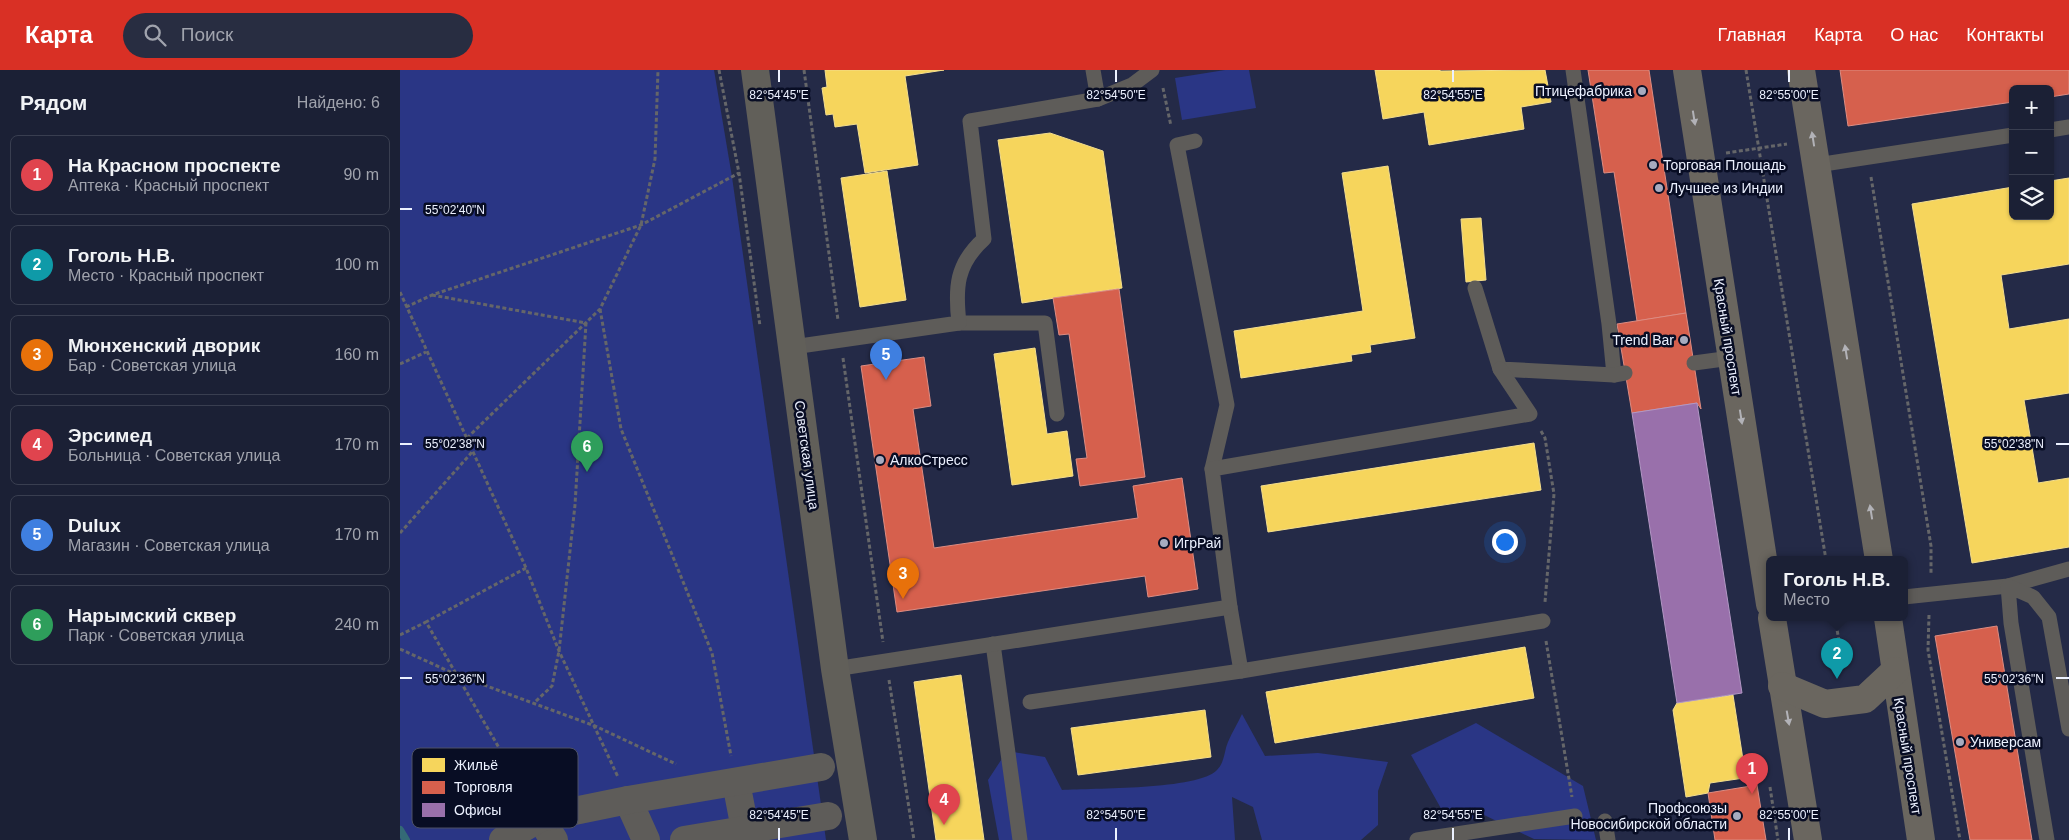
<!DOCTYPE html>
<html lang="ru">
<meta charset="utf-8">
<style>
body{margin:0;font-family:Arial,sans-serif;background:#282d41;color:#f1f3f6}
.controls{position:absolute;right:15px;top:15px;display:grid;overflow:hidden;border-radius:8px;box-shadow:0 1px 4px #0004}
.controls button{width:45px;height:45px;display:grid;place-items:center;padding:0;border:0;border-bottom:1px solid #393e50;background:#1b2035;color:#f1f3f6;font:25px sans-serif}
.you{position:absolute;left:1104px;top:471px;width:18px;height:18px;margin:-12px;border:4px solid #fff;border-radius:50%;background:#1a73e8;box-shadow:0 0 0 8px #1a73e833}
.badge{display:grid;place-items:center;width:32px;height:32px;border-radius:50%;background:#d93025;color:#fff;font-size:16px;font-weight:700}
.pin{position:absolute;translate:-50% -41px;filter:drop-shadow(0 1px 2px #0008)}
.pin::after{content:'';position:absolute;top:26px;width:18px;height:15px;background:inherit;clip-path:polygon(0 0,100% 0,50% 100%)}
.popup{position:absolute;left:1366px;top:486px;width:142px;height:65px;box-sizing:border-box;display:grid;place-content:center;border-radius:8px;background:#1b2035;filter:drop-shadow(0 1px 4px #0005);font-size:16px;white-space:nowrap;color:#a0a3ad}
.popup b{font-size:19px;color:#f1f3f6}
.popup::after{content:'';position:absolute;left:50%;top:100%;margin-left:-10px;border:10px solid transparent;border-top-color:#1b2035}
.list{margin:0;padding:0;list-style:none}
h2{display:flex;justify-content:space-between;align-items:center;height:65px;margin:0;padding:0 20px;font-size:21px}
h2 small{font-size:16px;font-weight:400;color:#a0a3ad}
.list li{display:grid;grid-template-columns:32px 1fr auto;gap:15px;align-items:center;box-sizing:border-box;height:80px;margin:0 10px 10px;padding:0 10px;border:1px solid #393e50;border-radius:8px}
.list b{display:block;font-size:19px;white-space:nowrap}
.list p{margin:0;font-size:16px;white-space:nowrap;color:#a0a3ad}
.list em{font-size:16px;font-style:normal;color:#a0a3ad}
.icon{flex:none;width:28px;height:28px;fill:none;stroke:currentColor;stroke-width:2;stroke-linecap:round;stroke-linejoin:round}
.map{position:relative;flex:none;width:1669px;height:770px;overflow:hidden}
header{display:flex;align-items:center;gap:30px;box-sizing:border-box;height:70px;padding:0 25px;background:#d93025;color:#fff}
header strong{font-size:24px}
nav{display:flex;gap:28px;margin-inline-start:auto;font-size:18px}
.search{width:350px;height:45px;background:#282d41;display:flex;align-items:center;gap:12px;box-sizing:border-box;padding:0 18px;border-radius:28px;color:#a0a3ad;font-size:19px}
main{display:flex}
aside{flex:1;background:#1b2035}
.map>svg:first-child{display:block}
</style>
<header>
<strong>Карта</strong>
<div class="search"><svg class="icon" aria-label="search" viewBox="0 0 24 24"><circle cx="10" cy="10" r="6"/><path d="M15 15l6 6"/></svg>Поиск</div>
<nav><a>Главная</a><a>Карта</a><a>О нас</a><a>Контакты</a></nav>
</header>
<main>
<aside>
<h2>Рядом<small>Найдено: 6</small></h2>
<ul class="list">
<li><span class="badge" style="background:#e0444e">1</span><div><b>На Красном проспекте</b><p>Аптека · Красный проспект</p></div><em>90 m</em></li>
<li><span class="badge" style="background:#0f9aa8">2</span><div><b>Гоголь Н.В.</b><p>Место · Красный проспект</p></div><em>100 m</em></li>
<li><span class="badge" style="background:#e8710a">3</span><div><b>Мюнхенский дворик</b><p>Бар · Советская улица</p></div><em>160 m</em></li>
<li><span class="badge" style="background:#e0444e">4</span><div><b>Эрсимед</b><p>Больница · Советская улица</p></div><em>170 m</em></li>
<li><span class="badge" style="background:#3f7fe0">5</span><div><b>Dulux</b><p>Магазин · Советская улица</p></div><em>170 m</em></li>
<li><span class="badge" style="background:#2e9e5b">6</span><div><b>Нарымский сквер</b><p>Парк · Советская улица</p></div><em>240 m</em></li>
</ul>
</aside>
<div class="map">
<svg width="1669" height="770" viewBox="0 0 1669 770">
<rect width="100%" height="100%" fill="#242a47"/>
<g fill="#2a3685">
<polygon points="0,0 314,0 332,107 426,770 0,770"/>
<polygon points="825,0 849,0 856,38 782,50 775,8"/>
<path d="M842 644 865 686 918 683 988 692 978 721V755L961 770H862L853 737 832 727 835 770H599L588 710 607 681 645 687 662 720C692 718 799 720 817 700 825 692 824 681 828 672 832 662 838 653 842 644Z"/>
<polygon points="1076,653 1183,716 1196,770 1134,769 1080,743 1069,751 1043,742 1011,685"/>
</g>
<g fill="#f6d55c" stroke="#f3dd8d">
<polygon points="425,0 544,0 505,6 518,95 465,103 457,54 435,57 433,44 426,45 422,18 427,17"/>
<polygon points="975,0 1040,0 1040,1 1145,0 1151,32 1121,37 1124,59 1029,75 1024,42 983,49"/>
<polygon points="650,63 703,81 722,218 622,233 598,70"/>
<polygon points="988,96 1015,268 970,275 971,282 951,285 952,291 841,308 834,261 963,241 942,103"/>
<polygon points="487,101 506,230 460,237 441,108"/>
<polygon points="1669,108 1669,194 1601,205 1609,259 1669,249 1669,323 1624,330 1638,413 1669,408 1669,477 1572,493 1512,134 1613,117 1613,146 1650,146 1650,111"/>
<polygon points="1081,148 1086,210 1066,212 1061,149"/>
<polygon points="635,278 647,364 667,361 673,406 612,415 594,284"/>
<polygon points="1134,373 1141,420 868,462 861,416"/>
<polygon points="1125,577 1134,628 875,673 866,622"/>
<polygon points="561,605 584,770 536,770 514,612"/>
<polygon points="1333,625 1344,696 1350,696 1351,707 1310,713 1308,723 1286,727 1273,640 1277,633"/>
<polygon points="805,640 811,687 678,705 671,658"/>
</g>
<g fill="#d6604d" stroke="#dd8c82">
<polygon points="1188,0 1249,0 1286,243 1237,251 1214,102 1204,103"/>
<polygon points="1440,0 1669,0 1669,24 1650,27 1650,19 1613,19 1613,32 1448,56"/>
<polygon points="719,219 745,407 680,416 676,389 687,388 669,264 659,265 653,228"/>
<polygon points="1286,243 1301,339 1297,333 1232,343 1217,254"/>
<polygon points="524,287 531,336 513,339 534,478 738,448 733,416 782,408 798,519 748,527 745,506 497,542 461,296"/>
<polygon points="1597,556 1632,770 1570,770 1535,566"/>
<polygon points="1357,715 1366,770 1315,770 1308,723"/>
</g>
<polygon fill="#9970ab" stroke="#b297c4" points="1297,333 1342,623 1277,633 1232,343"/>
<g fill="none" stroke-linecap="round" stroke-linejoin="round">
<polyline stroke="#346a76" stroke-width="8" points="0,760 6,770"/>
<g stroke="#656669" stroke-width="3" stroke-dasharray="4 2.5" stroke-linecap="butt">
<polyline points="319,0 339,103 360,256"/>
<polyline points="404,0 438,250"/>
<polyline points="1346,0 1426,490"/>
<polyline points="763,18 771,56"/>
<polyline points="1326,83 1387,74"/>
<polyline points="1471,107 1531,476 1531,503"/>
<polyline points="0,222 126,498 159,581 218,707"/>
<polyline points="32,225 186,253 175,435 159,581 152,616 134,633"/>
<polyline points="6,237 32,225 241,155 339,103"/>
<polyline points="200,239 221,359 312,583 331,686"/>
<polyline points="443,288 483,572"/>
<polyline points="0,294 26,282"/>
<polyline points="1141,361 1145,368 1154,424 1145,532"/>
<polyline points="67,368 200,239 241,155 255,89 258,0"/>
<polyline points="0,463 73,381"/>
<polyline points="126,498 26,552 127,726"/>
<polyline points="1529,545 1528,580 1560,770"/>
<polyline points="1435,548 1443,594"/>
<polyline points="0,565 26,552"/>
<polyline points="1146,571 1172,727"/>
<polyline points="0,579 57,605 195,656 276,694"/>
<polyline points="489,610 514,770"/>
<polyline points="1370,717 1378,770"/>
</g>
<g stroke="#5e5c59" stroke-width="15">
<polyline points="693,0 698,29"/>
<polyline points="1173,0 1209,254 1214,305"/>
<polyline points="1650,60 1669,57"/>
<polyline points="795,71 777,75 827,335 812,399"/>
<polyline points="1417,95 1613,65"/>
<polyline points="1075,218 1100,299 1214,305 1225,303"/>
<polyline points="559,253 645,253 657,344"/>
<path d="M393 277 559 253C555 218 556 194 584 169L570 51 698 29 732 15 752 0"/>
<polyline points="1294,293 1331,288"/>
<polyline points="1504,527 1608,516 1669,499"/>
<polyline points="830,537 841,601 1143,551"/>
<polyline points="593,574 620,770"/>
<polyline points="435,599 830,537 812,399 1130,344 1100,299"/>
<polyline points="630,632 841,601"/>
<polyline points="1205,751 1208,770"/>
<polyline points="1017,770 1175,746"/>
<polyline points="1647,770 1611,553 1608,516 1633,527 1649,547 1669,659"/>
</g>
<g stroke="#5e5c59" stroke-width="28">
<polyline points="336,712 345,759"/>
<polyline points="228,730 246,770"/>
<polyline points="140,748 154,770"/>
<polyline points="103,770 140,748 228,730 421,697"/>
<polyline points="284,770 428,746"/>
</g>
<polyline stroke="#615f59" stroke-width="28" points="355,0 435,599 463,770"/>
<g stroke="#6a665f" stroke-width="28">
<polyline points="1287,0 1370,534"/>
<polyline points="1401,0 1479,490"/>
<polyline points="1372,548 1408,770"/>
<polyline points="1488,548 1521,770"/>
<polyline points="1382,616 1425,634 1465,629 1495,601"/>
</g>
</g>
<defs><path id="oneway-solid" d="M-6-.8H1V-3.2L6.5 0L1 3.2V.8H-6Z" transform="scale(1.25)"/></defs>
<g fill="#b2b2b7">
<use href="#oneway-solid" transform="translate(1294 48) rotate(81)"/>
<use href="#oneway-solid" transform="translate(1413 69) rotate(-99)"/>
<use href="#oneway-solid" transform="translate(1446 282) rotate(-99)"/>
<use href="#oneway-solid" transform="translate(1341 347) rotate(81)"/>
<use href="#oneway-solid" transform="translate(1471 442) rotate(-99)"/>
<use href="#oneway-solid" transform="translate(1388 648) rotate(80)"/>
</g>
<path fill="none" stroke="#ecf1ff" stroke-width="2" d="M379 0V12M716 0V12M1053 0V12M1389 0V12M0 139H12M0 374H12M1656 374H1669M0 608H12M1656 608H1669M379 758V770M716 758V770M1053 758V770M1389 758V770"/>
<g fill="#a6abbf" stroke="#080d24" stroke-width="2">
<circle cx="1242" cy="21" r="5"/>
<circle cx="1253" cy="95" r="5"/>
<circle cx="1259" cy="118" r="5"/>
<circle cx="1284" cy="270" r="5"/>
<circle cx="480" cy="390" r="5"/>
<circle cx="764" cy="473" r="5"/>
<circle cx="1560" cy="672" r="5"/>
<circle cx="1337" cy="746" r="5"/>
</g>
<g text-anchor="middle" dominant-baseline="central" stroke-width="5" stroke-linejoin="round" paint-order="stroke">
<g font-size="14" fill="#ecf1ff" stroke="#080d24" text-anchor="start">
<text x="1232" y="21" text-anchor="end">Птицефабрика</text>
<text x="1263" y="95">Торговая Площадь</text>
<text x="1269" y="118">Лучшее из Индии</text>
<text x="1274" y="270" text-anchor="end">Trend Bar</text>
<text x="490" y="390">АлкоСтресс</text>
<text x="774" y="473">ИгрРай</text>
<text x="1570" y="672">Универсам</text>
<text x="1327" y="738" text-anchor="end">Профсоюзы<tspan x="1327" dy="16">Новосибирской области</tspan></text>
</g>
<g font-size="14" fill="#ecf1ff" stroke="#080d24">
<text transform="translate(1328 267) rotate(81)">Красный проспект</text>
<text transform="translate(407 385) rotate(82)">Советская улица</text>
<text transform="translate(1508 686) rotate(81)">Красный проспект</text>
</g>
</g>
<rect x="12" y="678" width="166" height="80" rx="8" fill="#080d24" stroke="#4c5166" stroke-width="1"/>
<rect x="22" y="688" width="23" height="14" fill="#f6d55c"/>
<rect x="22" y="711" width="23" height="13" fill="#d6604d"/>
<rect x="22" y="733" width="23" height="14" fill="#9970ab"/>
<g font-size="14" fill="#ecf1ff">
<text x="54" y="700">Жильё</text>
<text x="54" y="722">Торговля</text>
<text x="54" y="745">Офисы</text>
</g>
<g font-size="12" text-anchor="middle" fill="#ecf1ff" stroke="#080d24" stroke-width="5" stroke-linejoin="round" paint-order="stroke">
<text x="379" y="29">82°54'45"E</text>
<text x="716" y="29">82°54'50"E</text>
<text x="1053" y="29">82°54'55"E</text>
<text x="1389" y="29">82°55'00"E</text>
<text x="55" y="144">55°02'40"N</text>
<text x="55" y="378">55°02'38"N</text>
<text x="1614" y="378">55°02'38"N</text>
<text x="55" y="613">55°02'36"N</text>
<text x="1614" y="613">55°02'36"N</text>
<text x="379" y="749">82°54'45"E</text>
<text x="716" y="749">82°54'50"E</text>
<text x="1053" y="749">82°54'55"E</text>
<text x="1389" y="749">82°55'00"E</text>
</g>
</svg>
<div class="controls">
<button>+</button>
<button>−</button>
<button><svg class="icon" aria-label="layers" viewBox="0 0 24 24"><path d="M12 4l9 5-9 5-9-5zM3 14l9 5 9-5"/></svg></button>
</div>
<div class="you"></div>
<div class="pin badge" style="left:1352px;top:724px;background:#e0444e">1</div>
<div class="pin badge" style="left:1437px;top:609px;background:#0f9aa8">2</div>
<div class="popup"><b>Гоголь Н.В.</b>Место</div>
<div class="pin badge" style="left:503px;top:529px;background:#e8710a">3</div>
<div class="pin badge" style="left:544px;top:755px;background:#e0444e">4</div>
<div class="pin badge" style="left:486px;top:310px;background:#3f7fe0">5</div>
<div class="pin badge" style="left:187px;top:402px;background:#2e9e5b">6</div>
</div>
</main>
